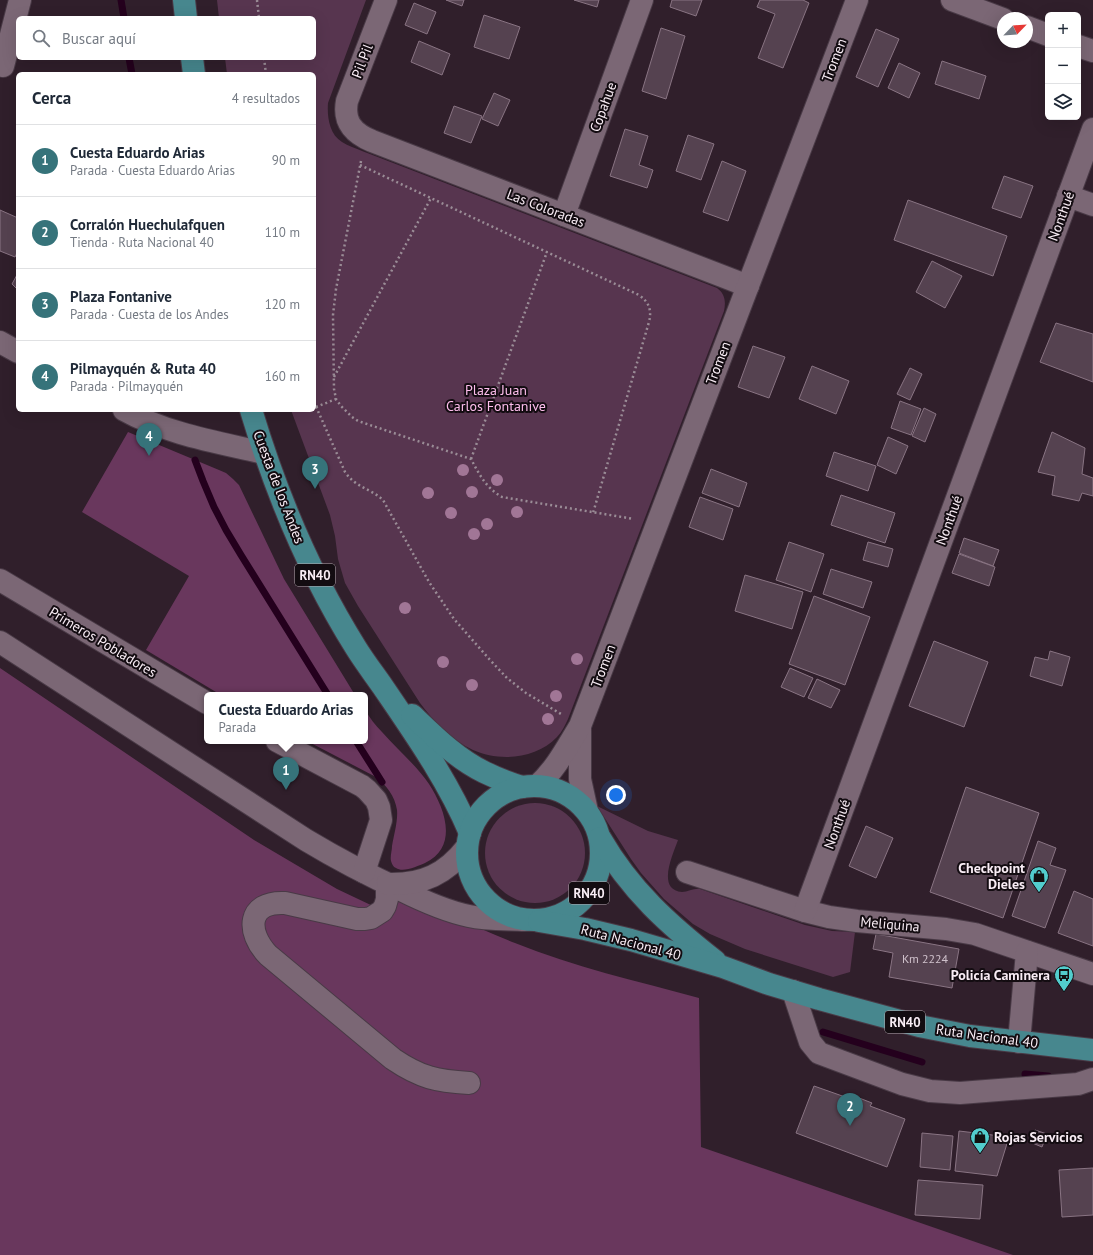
<!DOCTYPE html>
<html lang="es">
<meta charset="utf-8">
<style>
body{margin:0;font-family:"PT Sans",sans-serif;background:#f2f2f3;color:#1f2937}
.controls{position:absolute;right:12px;top:12px;display:grid;overflow:hidden;border-radius:6px;box-shadow:0 4px 16px #0002}
.controls button{width:36px;height:36px;display:grid;place-items:center;padding:0;border:0;border-bottom:1px solid #e0e1e3;background:#fff;color:#1f2937;font:20px sans-serif}
.compass{position:absolute;left:997px;top:12px;width:36px;height:36px;border-radius:50%;background:#fff;box-shadow:0 4px 16px #0002;rotate:65deg}
.you{position:absolute;left:616px;top:795px;width:14px;height:14px;margin:-10px;border:3px solid #fff;border-radius:50%;background:#1a73e8;box-shadow:0 0 0 6px #1a73e833}
.badge{display:grid;place-items:center;width:26px;height:26px;border-radius:50%;background:#36737a;color:#fff;font-size:13px;font-weight:700}
.pin{position:absolute;translate:-50% -33px;filter:drop-shadow(0 1px 2px #0008)}
.pin::after{content:'';position:absolute;top:21px;width:14px;height:12px;background:inherit;clip-path:polygon(0 0,100% 0,50% 100%)}
.popup{position:absolute;left:204px;top:692px;width:164px;height:52px;box-sizing:border-box;display:grid;place-content:center;border-radius:6px;background:#fff;filter:drop-shadow(0 1px 3px #0005);font-size:13px;white-space:nowrap;color:#747a83}
.popup b{font-size:15px;color:#1f2937}
.popup::after{content:'';position:absolute;left:50%;top:100%;margin-left:-8px;border:8px solid transparent;border-top-color:#fff}
.list{margin:0;padding:0;list-style:none}
h2{display:flex;justify-content:space-between;align-items:center;height:52px;margin:0;padding:0 16px;font-size:17px}
h2 small{font-size:13px;font-weight:400;color:#747a83}
.list li{display:grid;grid-template-columns:26px 1fr auto;gap:12px;align-items:center;box-sizing:border-box;height:72px;padding:0 16px;border-top:1px solid #e0e1e3}
.list b{display:block;font-size:15px;white-space:nowrap}
.list p{margin:0;font-size:13px;white-space:nowrap;color:#747a83}
.list em{font-size:13px;font-style:normal;color:#747a83}
.icon{flex:none;width:22px;height:22px;fill:none;stroke:currentColor;stroke-width:2;stroke-linecap:round;stroke-linejoin:round}
.map{position:relative;flex:none;width:1093px;height:1255px;overflow:hidden}
.search{position:absolute;background:#fff;box-shadow:0 4px 16px #0002;left:16px;top:16px;width:300px;height:44px;display:flex;align-items:center;gap:10px;box-sizing:border-box;padding:0 14px;border-radius:6px;color:#747a83;font-size:15px}
.panel{position:absolute;background:#fff;box-shadow:0 4px 16px #0002;left:16px;top:72px;width:300px;height:340px;border-radius:6px}
.map>svg:first-child{display:block}
</style>
<div class="map">
<svg width="1093" height="1255" viewBox="0 0 1093 1255">
<rect width="100%" height="100%" fill="#301f2b"/>
<g fill="#57354f">
<path d="M217 0H366L328 103C327 116 329 134 342 142 348 146 356 148 362 151L717 288C725 294 726 301 724 311L568 719C565 725 562 732 557 737 536 759 500 762 473 750 452 740 434 722 420 703L358 606 345 583 338 559 335 536 330 515 291 410H314V74H227L225 58H314V18H219Z"/>
<circle cx="535" cy="853" r="50"/>
<path d="M597 806 648 831 678 840C673 854 656 890 682 892 688 892 694 888 700 889L805 925 832 931 855 932 850 972 833 977 745 949 710 934 693 924 664 899 641 873 631 859Z"/>
</g>
<g fill="#69375d">
<polygon points="128,432 219,470 226,473 233,479 239,485 284,579 355,695 221,695 146,650 189,576 82,512"/>
<path d="M0 668 254 840 337 889 375 907 387 884C429 904 471 926 515 943 574 967 637 981 699 998L701 1147 1013 1255H0Z"/>
<path d="M365 710C370 718 375 725 382 732 397 749 416 765 429 784 445 809 459 846 425 863 418 866 403 873 396 868 393 867 392 864 391 861 390 856 392 851 392 846 394 834 398 821 397 810 395 796 386 785 376 777L307 741H365Z"/>
</g>
<g fill="none" stroke-linecap="round" stroke-linejoin="round">
<g stroke="#24001d" stroke-width="7">
<polyline points="121,0 124,18"/>
<polyline points="129,58 132,74"/>
<polyline points="195,460 203,481 214,507 226,530 241,555 328,695"/>
<polyline points="356,741 382,782"/>
<polyline points="823,1032 922,1062"/>
<polyline points="1025,1074 1048,1076"/>
</g>
</g>
<g fill="#554250" stroke="#897483">
<polygon points="446,0 464,0 462,6"/>
<polygon points="574,0 599,0 597,7"/>
<polygon points="672,0 702,0 696,16 670,7"/>
<polygon points="760,0 803,0 809,3 783,68 758,58 775,14 757,7"/>
<polygon points="414,3 436,12 427,34 405,25"/>
<polygon points="484,15 520,27 509,59 474,47"/>
<polygon points="661,28 685,36 666,99 642,91"/>
<polygon points="876,29 899,39 878,87 856,77"/>
<polygon points="419,41 450,54 442,75 411,62"/>
<polygon points="942,61 986,76 979,99 935,84"/>
<polygon points="899,63 920,73 909,98 888,88"/>
<polygon points="494,93 510,100 498,126 482,119"/>
<polygon points="454,106 482,116 471,143 444,133"/>
<polygon points="625,129 648,136 639,165 653,170 647,188 610,176"/>
<polygon points="688,135 714,144 701,180 676,171"/>
<polygon points="722,161 746,171 728,221 703,212"/>
<polygon points="1004,176 1033,186 1021,218 992,208"/>
<polygon points="908,200 1007,236 993,276 894,240"/>
<polygon points="0,210 18,218 18,251 15,257 0,251"/>
<polygon points="932,261 962,276 945,308 916,292"/>
<polygon points="18,273 18,290 12,284"/>
<polygon points="1056,323 1093,334 1093,382 1040,362"/>
<polygon points="753,346 785,357 769,398 738,387"/>
<polygon points="812,366 849,381 836,414 799,399"/>
<polygon points="910,368 922,374 910,400 897,394"/>
<polygon points="900,401 921,409 911,435 891,428"/>
<polygon points="924,408 936,414 925,442 912,436"/>
<polygon points="1052,432 1085,448 1082,474 1093,478 1093,496 1082,493 1079,501 1052,495 1055,476 1038,472"/>
<polygon points="888,437 908,446 896,474 877,465"/>
<polygon points="834,452 876,466 868,491 826,476"/>
<polygon points="711,469 747,483 739,507 702,493"/>
<polygon points="841,495 895,513 885,543 831,525"/>
<polygon points="700,497 733,509 723,540 689,527"/>
<polygon points="964,538 999,550 993,566 959,553"/>
<polygon points="789,542 824,554 811,592 776,580"/>
<polygon points="868,542 893,549 888,567 863,560"/>
<polygon points="959,554 995,567 989,586 952,573"/>
<polygon points="831,569 872,582 863,608 823,594"/>
<polygon points="745,575 803,592 792,629 735,611"/>
<polygon points="814,596 870,617 845,685 789,664"/>
<polygon points="934,641 988,662 964,727 909,706"/>
<polygon points="1050,651 1070,657 1062,686 1030,676 1035,657 1048,660"/>
<polygon points="790,668 813,678 804,697 781,687"/>
<polygon points="817,679 840,690 831,708 808,698"/>
<polygon points="966,787 1039,813 1003,918 930,892"/>
<polygon points="866,826 893,838 876,878 849,866"/>
<polygon points="1038,841 1056,848 1050,865 1066,870 1045,928 1012,916"/>
<polygon points="1074,891 1093,899 1093,946 1058,933"/>
<polygon points="876,934 959,949 952,988 889,977 893,953 873,949"/>
<polygon points="814,1086 848,1098 849,1094 872,1103 870,1106 905,1119 887,1167 796,1133"/>
<polygon points="1035,1130 1047,1134 1042,1147 1030,1142"/>
<polygon points="959,1131 1009,1137 997,1176 955,1171"/>
<polygon points="922,1133 953,1136 950,1170 920,1167"/>
<polygon points="1093,1168 1093,1215 1062,1217 1059,1170"/>
<polygon points="918,1180 983,1185 980,1219 915,1215"/>
</g>
<g fill="none" stroke-linecap="round" stroke-linejoin="round">
<g stroke="#493a46" stroke-width="24">
<g id="minor">
<path d="M386 0 347 101C343 122 353 133 372 141L748 286"/>
<polyline points="952,0 1003,19"/>
<polyline points="1027,27 1048,35"/>
<polyline points="1078,46 1093,51"/>
<polyline points="3,66 20,0"/>
<polyline points="1068,196 1093,205"/>
<polyline points="564,215 642,0"/>
<polyline points="0,342 18,352"/>
<path d="M124 410C167 434 217 442 264 453"/>
<polyline points="0,580 207,703"/>
<path d="M0 642 306 840C336 858 368 875 401 890 423 901 445 911 469 916 487 920 506 919 525 920"/>
<polyline points="580,727 580,779 587,811"/>
<polyline points="277,741 362,786 367,790 376,800 379,807 381,820 364,872"/>
<path d="M537 786C556 769 567 747 580 726L857 0"/>
<polyline points="687,872 805,911 829,917 857,921 946,929 975,934 1093,974"/>
<path d="M387 884V899L385 906 382 911 371 918 365 919H357L285 903C247 901 246 932 268 955L393 1059C421 1078 437 1081 469 1083"/>
<path d="M388 884C423 885 446 874 467 847"/>
<polyline points="805,911 1093,129"/>
<polyline points="793,991 810,1042 819,1053 902,1084 930,1091 960,1093 1078,1084 1093,1079"/>
<polyline points="1019,1042 1027,952"/>
</g>
</g>
<g stroke="#493a46" stroke-width="24">
<g id="major">
<polyline points="184,0 186,18"/>
<polyline points="192,58 194,74"/>
<path d="M251 410C276 493 309 573 356 648 364 661 374 674 383 687 415 734 448 781 470 833"/>
<path d="M412 715C434 736 457 759 484 772 496 778 509 783 522 787"/>
<circle cx="534" cy="853" r="67"/>
<path d="M600 838C630 890 669 925 715 961"/>
<polyline points="539,921 585,929 631,940 723,967 769,984 819,999 919,1026 970,1036 1093,1050"/>
</g>
</g>
<g stroke="#9a8c96" stroke-width="2.5" stroke-dasharray="2 3" stroke-linecap="butt">
<polyline points="257,0 259,18"/>
<polyline points="264,58 266,74"/>
<path d="M361 161 336 289 333 315 334 389 336 399 341 406 352 417 358 421 471 459C479 474 486 488 502 497L634 519"/>
<path d="M360 165 639 295C649 302 652 310 649 322L593 513"/>
<polyline points="334,377 431,198"/>
<path d="M314 402 345 472C356 488 370 488 383 500L429 582 454 619 490 660 507 678 526 693 561 714"/>
<polyline points="316,407 336,399"/>
<polyline points="471,459 547,252"/>
</g>
<use href="#minor" stroke="#7b6775" stroke-width="22"/>
<use href="#major" stroke="#47878e" stroke-width="22"/>
</g>
<g fill="#a17696">
<circle cx="463" cy="470" r="6"/>
<circle cx="497" cy="480" r="6"/>
<circle cx="472" cy="492" r="6"/>
<circle cx="428" cy="493" r="6"/>
<circle cx="517" cy="512" r="6"/>
<circle cx="451" cy="513" r="6"/>
<circle cx="487" cy="524" r="6"/>
<circle cx="474" cy="534" r="6"/>
<circle cx="405" cy="608" r="6"/>
<circle cx="577" cy="659" r="6"/>
<circle cx="443" cy="662" r="6"/>
<circle cx="472" cy="685" r="6"/>
<circle cx="556" cy="696" r="6"/>
<circle cx="548" cy="719" r="6"/>
</g>
<defs>
<g id="shop-pin" transform="scale(1)"><path d="M0 17L-7.5 6A9.5 9.5 0 1 1 7.5 6Z" fill="#52cdcd" stroke="#130c11"/><path d="M-5-2.5h2.3a2.7 3.5 0 0 1 5.4 0H5L5.5 6h-11ZM-1.5-2.5h3a1.5 2.3 0 0 0-3 0Z" fill="#111"/></g>
<g id="bus-pin" transform="scale(1)"><path d="M0 17L-7.5 6A9.5 9.5 0 1 1 7.5 6Z" fill="#52cdcd" stroke="#130c11"/><path d="M-5-6H5V4H4V6H2V4H-2V6H-4V4H-5ZM-3.5-4V0h7V-4ZM-3.5 1.2v1.5H-2V1.2ZM2 1.2v1.5H3.5V1.2Z" fill="#111"/></g>
</defs>
<g fill-rule="evenodd">
<use href="#shop-pin" x="1039" y="876"/>
<use href="#bus-pin" x="1064" y="975"/>
<use href="#shop-pin" x="980" y="1137"/>
</g>
<g text-anchor="middle" dominant-baseline="central" stroke-width="4" stroke-linejoin="round" paint-order="stroke">
<g font-size="12" fill="#d0c2cc">
<text x="925" y="958">Km 2224</text>
</g>
<g fill="#130c11" stroke="#b4aab1" stroke-width="1">
<rect x="295" y="564" width="40" height="22" rx="3"/>
<rect x="569" y="882" width="40" height="22" rx="3"/>
<rect x="885" y="1011" width="40" height="22" rx="3"/>
</g>
<g font-size="13" font-weight="bold" fill="#f9edf5">
<text x="315" y="575">RN40</text>
<text x="589" y="893">RN40</text>
<text x="905" y="1022">RN40</text>
</g>
<g font-size="14" fill="#f9edf5" stroke="#130c11">
<text transform="translate(834 60) rotate(-69)">Tromen</text>
<text transform="translate(362 61) rotate(-69)">Pil Pil</text>
<text transform="translate(603 107) rotate(-70)">Copahue</text>
<text transform="translate(546 208) rotate(21)">Las Coloradas</text>
<text transform="translate(1061 216) rotate(-70)">Nonthué</text>
<text transform="translate(718 363) rotate(-69)">Tromen</text>
<text transform="translate(279 487) rotate(69)">Cuesta de los Andes</text>
<text transform="translate(949 520) rotate(-70)">Nonthué</text>
<text transform="translate(103 642) rotate(31)">Primeros Pobladores</text>
<text transform="translate(603 666) rotate(-69)">Tromen</text>
<text transform="translate(837 824) rotate(-70)">Nonthué</text>
<text transform="translate(890 924) rotate(5)">Meliquina</text>
<text transform="translate(631 942) rotate(15)">Ruta Nacional 40</text>
<text transform="translate(987 1036) rotate(8)">Ruta Nacional 40</text>
</g>
<g font-size="14" fill="#febeed" stroke="#130c11">
<text x="496" y="390">Plaza Juan<tspan x="496" dy="16">Carlos Fontanive</tspan></text>
</g>
<g font-size="14" font-weight="bold" fill="#f9edf5" stroke="#130c11" text-anchor="end">
<text x="1025" y="868">Checkpoint<tspan x="1025" dy="16">Dieles</tspan></text>
<text x="1050" y="975">Policía Caminera</text>
<text x="994" y="1137" text-anchor="start">Rojas Servicios</text>
</g>
</g>
</svg>
<div class="controls">
<button>+</button>
<button>−</button>
<button><svg class="icon" aria-label="layers" viewBox="0 0 24 24"><path d="M12 4l9 5-9 5-9-5zM3 14l9 5 9-5"/></svg></button>
</div>
<svg class="compass" viewBox="-18 -18 36 36"><path d="M0-13l5 13h-10z" fill="#e53935"/><path d="M0 13l5-13h-10z" fill="#747a83"/></svg>
<div class="you"></div>
<div class="pin badge" style="left:286px;top:790px">1</div>
<div class="popup"><b>Cuesta Eduardo Arias</b>Parada</div>
<div class="pin badge" style="left:850px;top:1126px">2</div>
<div class="pin badge" style="left:315px;top:489px">3</div>
<div class="pin badge" style="left:149px;top:456px">4</div>
<div class="search"><svg class="icon" aria-label="search" viewBox="0 0 24 24"><circle cx="10" cy="10" r="6"/><path d="M15 15l6 6"/></svg>Buscar aquí</div>
<section class="panel">
<h2>Cerca<small>4 resultados</small></h2>
<ul class="list">
<li><span class="badge">1</span><div><b>Cuesta Eduardo Arias</b><p>Parada · Cuesta Eduardo Arias</p></div><em>90 m</em></li>
<li><span class="badge">2</span><div><b>Corralón Huechulafquen</b><p>Tienda · Ruta Nacional 40</p></div><em>110 m</em></li>
<li><span class="badge">3</span><div><b>Plaza Fontanive</b><p>Parada · Cuesta de los Andes</p></div><em>120 m</em></li>
<li><span class="badge">4</span><div><b>Pilmayquén &amp; Ruta 40</b><p>Parada · Pilmayquén</p></div><em>160 m</em></li>
</ul>
</section>
</div>
